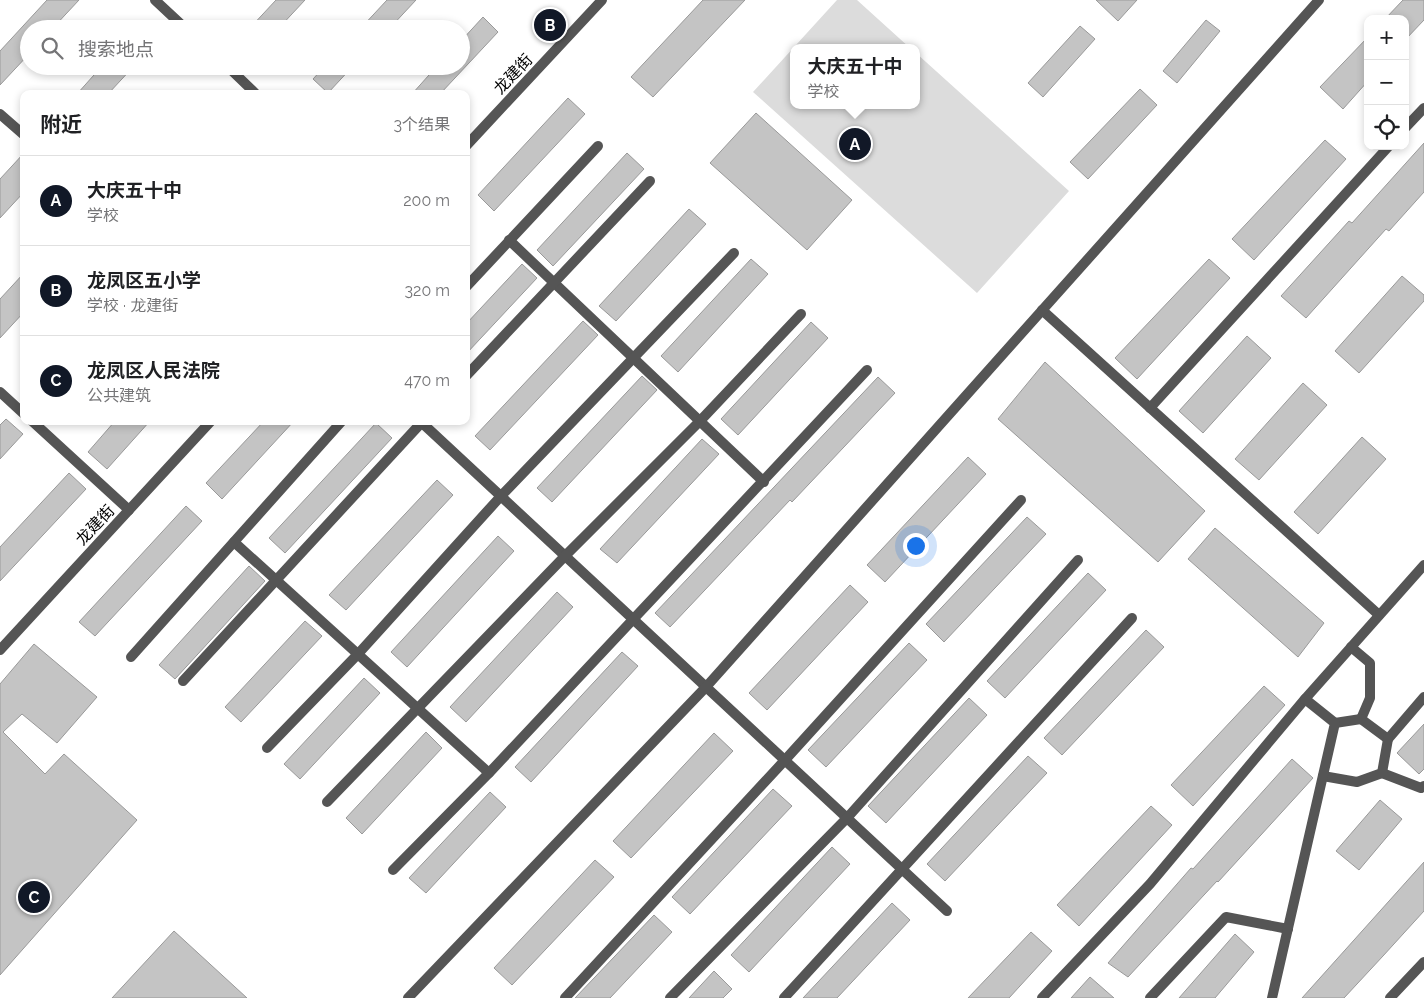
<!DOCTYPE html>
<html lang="zh">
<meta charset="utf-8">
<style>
body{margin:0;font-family:Raleway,"Noto Sans SC",sans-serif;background:#f2f2f2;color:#202124}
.controls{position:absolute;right:15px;top:15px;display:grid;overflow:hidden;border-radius:10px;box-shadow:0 2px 8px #0003}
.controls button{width:45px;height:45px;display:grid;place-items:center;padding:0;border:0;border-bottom:1px solid #e0e0e0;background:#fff;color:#202124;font:25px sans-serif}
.you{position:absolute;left:915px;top:545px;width:18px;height:18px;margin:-12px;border:4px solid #fff;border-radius:50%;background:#1a73e8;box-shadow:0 0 0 8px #1a73e833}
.badge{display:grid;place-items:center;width:32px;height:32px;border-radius:50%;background:#111827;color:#fff;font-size:16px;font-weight:700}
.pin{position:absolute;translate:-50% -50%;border:2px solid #fff;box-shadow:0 1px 5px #0006}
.popup{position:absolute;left:790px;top:44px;width:130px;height:65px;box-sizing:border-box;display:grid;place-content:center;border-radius:10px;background:#fff;filter:drop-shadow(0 1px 4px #0005);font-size:16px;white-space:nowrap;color:#757577}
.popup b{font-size:19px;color:#202124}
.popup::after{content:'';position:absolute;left:50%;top:100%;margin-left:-10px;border:10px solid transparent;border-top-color:#fff}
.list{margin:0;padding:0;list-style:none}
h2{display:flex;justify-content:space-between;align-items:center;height:65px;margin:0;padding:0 20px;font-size:21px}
h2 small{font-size:16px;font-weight:400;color:#757577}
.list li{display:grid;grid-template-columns:32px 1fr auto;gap:15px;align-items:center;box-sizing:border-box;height:90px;padding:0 20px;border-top:1px solid #e0e0e0}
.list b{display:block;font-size:19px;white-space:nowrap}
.list p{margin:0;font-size:16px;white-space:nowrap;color:#757577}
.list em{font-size:16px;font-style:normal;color:#757577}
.icon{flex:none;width:28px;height:28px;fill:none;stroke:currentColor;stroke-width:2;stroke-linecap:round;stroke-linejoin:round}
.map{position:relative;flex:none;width:1424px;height:998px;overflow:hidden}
.search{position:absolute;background:#fff;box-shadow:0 2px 8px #0003;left:20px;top:20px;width:450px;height:55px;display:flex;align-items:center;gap:12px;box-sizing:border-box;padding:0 18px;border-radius:28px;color:#757577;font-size:19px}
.panel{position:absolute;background:#fff;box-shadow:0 2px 8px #0003;left:20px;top:90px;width:450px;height:335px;border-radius:10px}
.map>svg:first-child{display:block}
</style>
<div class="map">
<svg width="1424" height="998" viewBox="0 0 1424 998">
<rect width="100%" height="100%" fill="#fff"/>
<polygon fill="#dcdcdc" points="837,0 857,0 910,48 794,48 794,105 916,105 916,53 1069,191 977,293 753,92"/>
<g fill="#c4c4c4" stroke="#999">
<polygon points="47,0 79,0 52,29 29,29 29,54 0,85 0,51"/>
<polygon points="276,0 305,0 278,29 249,29"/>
<polygon points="387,0 416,0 389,29 360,29"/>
<polygon points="703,0 745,0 653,97 631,77"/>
<polygon points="1096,0 1137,0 1118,21"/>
<polygon points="1403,0 1424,0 1424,20 1405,40 1405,19 1385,19"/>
<polygon points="483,17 498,32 440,94 412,94 437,66 461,66 461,41"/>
<polygon points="1206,20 1220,31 1177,83 1163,71"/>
<polygon points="1080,26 1095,39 1043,97 1028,83"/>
<polygon points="1368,37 1368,81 1343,109 1320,87"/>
<polygon points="102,66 134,66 108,94 77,94"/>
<polygon points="325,66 353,66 328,93 313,79"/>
<polygon points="1140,89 1157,105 1088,179 1070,162"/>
<polygon points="568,98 585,114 494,211 478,195"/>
<polygon points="756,113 852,200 807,250 710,163"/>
<polygon points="1325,140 1346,159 1254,260 1232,239"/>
<polygon points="1424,143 1424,192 1389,231 1386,229 1306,318 1281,296 1349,221 1352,223"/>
<polygon points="24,153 24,192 0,218 0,179"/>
<polygon points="627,153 644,169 553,266 537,250"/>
<polygon points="689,209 706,224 616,321 599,306"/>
<polygon points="751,259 768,274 678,372 661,356"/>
<polygon points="1209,259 1230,278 1137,379 1115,358"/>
<polygon points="522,264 537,278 466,354 466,324"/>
<polygon points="24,273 24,312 0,338 0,299"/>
<polygon points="1402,276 1424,295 1424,301 1359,373 1335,351"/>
<polygon points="583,321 598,335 490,450 475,436"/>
<polygon points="811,322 828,338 738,435 721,419"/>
<polygon points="1247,336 1271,358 1203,433 1179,411"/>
<polygon points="1045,362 1205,511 1158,562 998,419"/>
<polygon points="642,376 657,390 552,502 537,488"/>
<polygon points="878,377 895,393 792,502 790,500 670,627 655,613"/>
<polygon points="1303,383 1327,405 1259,480 1235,459"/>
<polygon points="6,419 23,434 0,459 0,425"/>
<polygon points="115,421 150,421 107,469 88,452"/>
<polygon points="264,421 294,421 222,499 206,483"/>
<polygon points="376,423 392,438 285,553 269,538"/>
<polygon points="1362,437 1386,459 1318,534 1294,512"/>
<polygon points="702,439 719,454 617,563 600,549"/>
<polygon points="968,457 986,474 885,582 867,565"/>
<polygon points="69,473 86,489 0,581 0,547"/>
<polygon points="437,480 453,495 346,610 329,595"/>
<polygon points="186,506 202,521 95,636 79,622"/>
<polygon points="1027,517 1046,534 944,642 926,624"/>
<polygon points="1215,528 1324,623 1298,657 1188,559"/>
<polygon points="498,536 514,551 407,667 391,652"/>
<polygon points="249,566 265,581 175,679 159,665"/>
<polygon points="1088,573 1106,590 1005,698 987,681"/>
<polygon points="850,585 868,602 767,710 749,693"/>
<polygon points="557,592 573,607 466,722 450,707"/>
<polygon points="305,621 322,636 241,722 225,707"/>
<polygon points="1146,630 1164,647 1062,755 1044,738"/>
<polygon points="909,643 927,660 826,767 808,750"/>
<polygon points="34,644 97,697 57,743 22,714 3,732 45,774 64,754 137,820 0,975 0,684"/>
<polygon points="622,652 638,666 531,782 515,767"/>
<polygon points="364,678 380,693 300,779 284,764"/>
<polygon points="1264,686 1285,705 1193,806 1171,785"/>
<polygon points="969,698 987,715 886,823 868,806"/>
<polygon points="1424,724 1424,769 1419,774 1397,753"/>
<polygon points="426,732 442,748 362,834 346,818"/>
<polygon points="714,733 733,751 631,858 613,841"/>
<polygon points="1028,756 1047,773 945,881 927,864"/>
<polygon points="1292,759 1313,778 1218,882 1217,881 1128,977 1108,963 1191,868 1193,869"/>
<polygon points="773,789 792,806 690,914 672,897"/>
<polygon points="490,792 506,807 426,893 409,878"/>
<polygon points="1380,800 1402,819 1359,870 1336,851"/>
<polygon points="1151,806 1172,825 1079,926 1057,905"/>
<polygon points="832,847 850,864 749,972 731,955"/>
<polygon points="595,860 614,877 512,985 494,968"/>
<polygon points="1424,862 1424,911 1383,956 1344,998 1302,998"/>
<polygon points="892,903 910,920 837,998 803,998"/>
<polygon points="654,915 672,932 610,998 575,998"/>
<polygon points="174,931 247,998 112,998"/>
<polygon points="1031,932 1052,951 1009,998 968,998"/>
<polygon points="1235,934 1254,952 1215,998 1179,998"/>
<polygon points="714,971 732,989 723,998 689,998"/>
<polygon points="1090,977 1114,998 1071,998"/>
</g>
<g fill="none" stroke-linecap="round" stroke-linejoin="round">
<g stroke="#555" stroke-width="10">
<polyline points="0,114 24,135"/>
<polyline points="1405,128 1424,108"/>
<polyline points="509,240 764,482"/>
<polyline points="466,287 598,146"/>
<polyline points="1042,310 1379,615"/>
<polyline points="466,376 650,181"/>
<polyline points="0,392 24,414"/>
<polyline points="1150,408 1389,146"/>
<polyline points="32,421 129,510"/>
<polyline points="420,421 947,911"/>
<polyline points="234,542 489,773"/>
<polyline points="1351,647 1370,663 1370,698 1361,719 1388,739 1424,697"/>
<polyline points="131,657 342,421"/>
<polyline points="183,681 423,421"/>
<polyline points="1335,723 1361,719"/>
<polyline points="267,748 358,654 501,496 734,253"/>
<polyline points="1382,773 1421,788 1424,786"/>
<polyline points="1323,776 1357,782 1382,773 1388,739"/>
<polyline points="327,802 565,556 700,421 801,314"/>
<polyline points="393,870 489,773 867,370"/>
<polyline points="408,998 706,687 1319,0"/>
<polyline points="565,998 785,760 1021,500"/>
<polyline points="670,998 847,818 1078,560"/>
<polyline points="784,998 1132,618"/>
<polyline points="1042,998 1150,884 1305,699 1424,565"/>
<polyline points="1150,998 1226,917 1288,929"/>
<polyline points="1272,998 1335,723 1305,699"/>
<polyline points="1390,998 1424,962"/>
</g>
<g stroke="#555" stroke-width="10">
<polyline points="155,0 186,29"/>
<polyline points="227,66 256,94"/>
<polyline points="466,146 602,0"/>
<polyline points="0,650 211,421"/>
</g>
</g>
<g text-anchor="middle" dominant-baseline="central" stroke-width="4.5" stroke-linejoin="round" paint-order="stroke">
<g font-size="16" fill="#000" stroke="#fff">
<text transform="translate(513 74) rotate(-47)">龙建街</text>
<text transform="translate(95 525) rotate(-47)">龙建街</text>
</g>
</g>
</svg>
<div class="controls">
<button>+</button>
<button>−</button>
<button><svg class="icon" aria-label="locate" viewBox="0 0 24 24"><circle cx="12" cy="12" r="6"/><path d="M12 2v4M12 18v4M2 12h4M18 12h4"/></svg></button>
</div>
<div class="you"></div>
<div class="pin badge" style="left:855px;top:144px">A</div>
<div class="popup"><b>大庆五十中</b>学校</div>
<div class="pin badge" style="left:550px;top:25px">B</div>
<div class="pin badge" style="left:34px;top:897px">C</div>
<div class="search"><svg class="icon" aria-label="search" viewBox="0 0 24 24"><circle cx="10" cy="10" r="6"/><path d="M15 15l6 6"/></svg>搜索地点</div>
<section class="panel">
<h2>附近<small>3个结果</small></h2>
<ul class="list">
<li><span class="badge">A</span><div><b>大庆五十中</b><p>学校</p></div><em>200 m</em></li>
<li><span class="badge">B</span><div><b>龙凤区五小学</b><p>学校 · 龙建街</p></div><em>320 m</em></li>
<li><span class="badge">C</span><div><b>龙凤区人民法院</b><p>公共建筑</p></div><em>470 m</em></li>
</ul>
</section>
</div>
